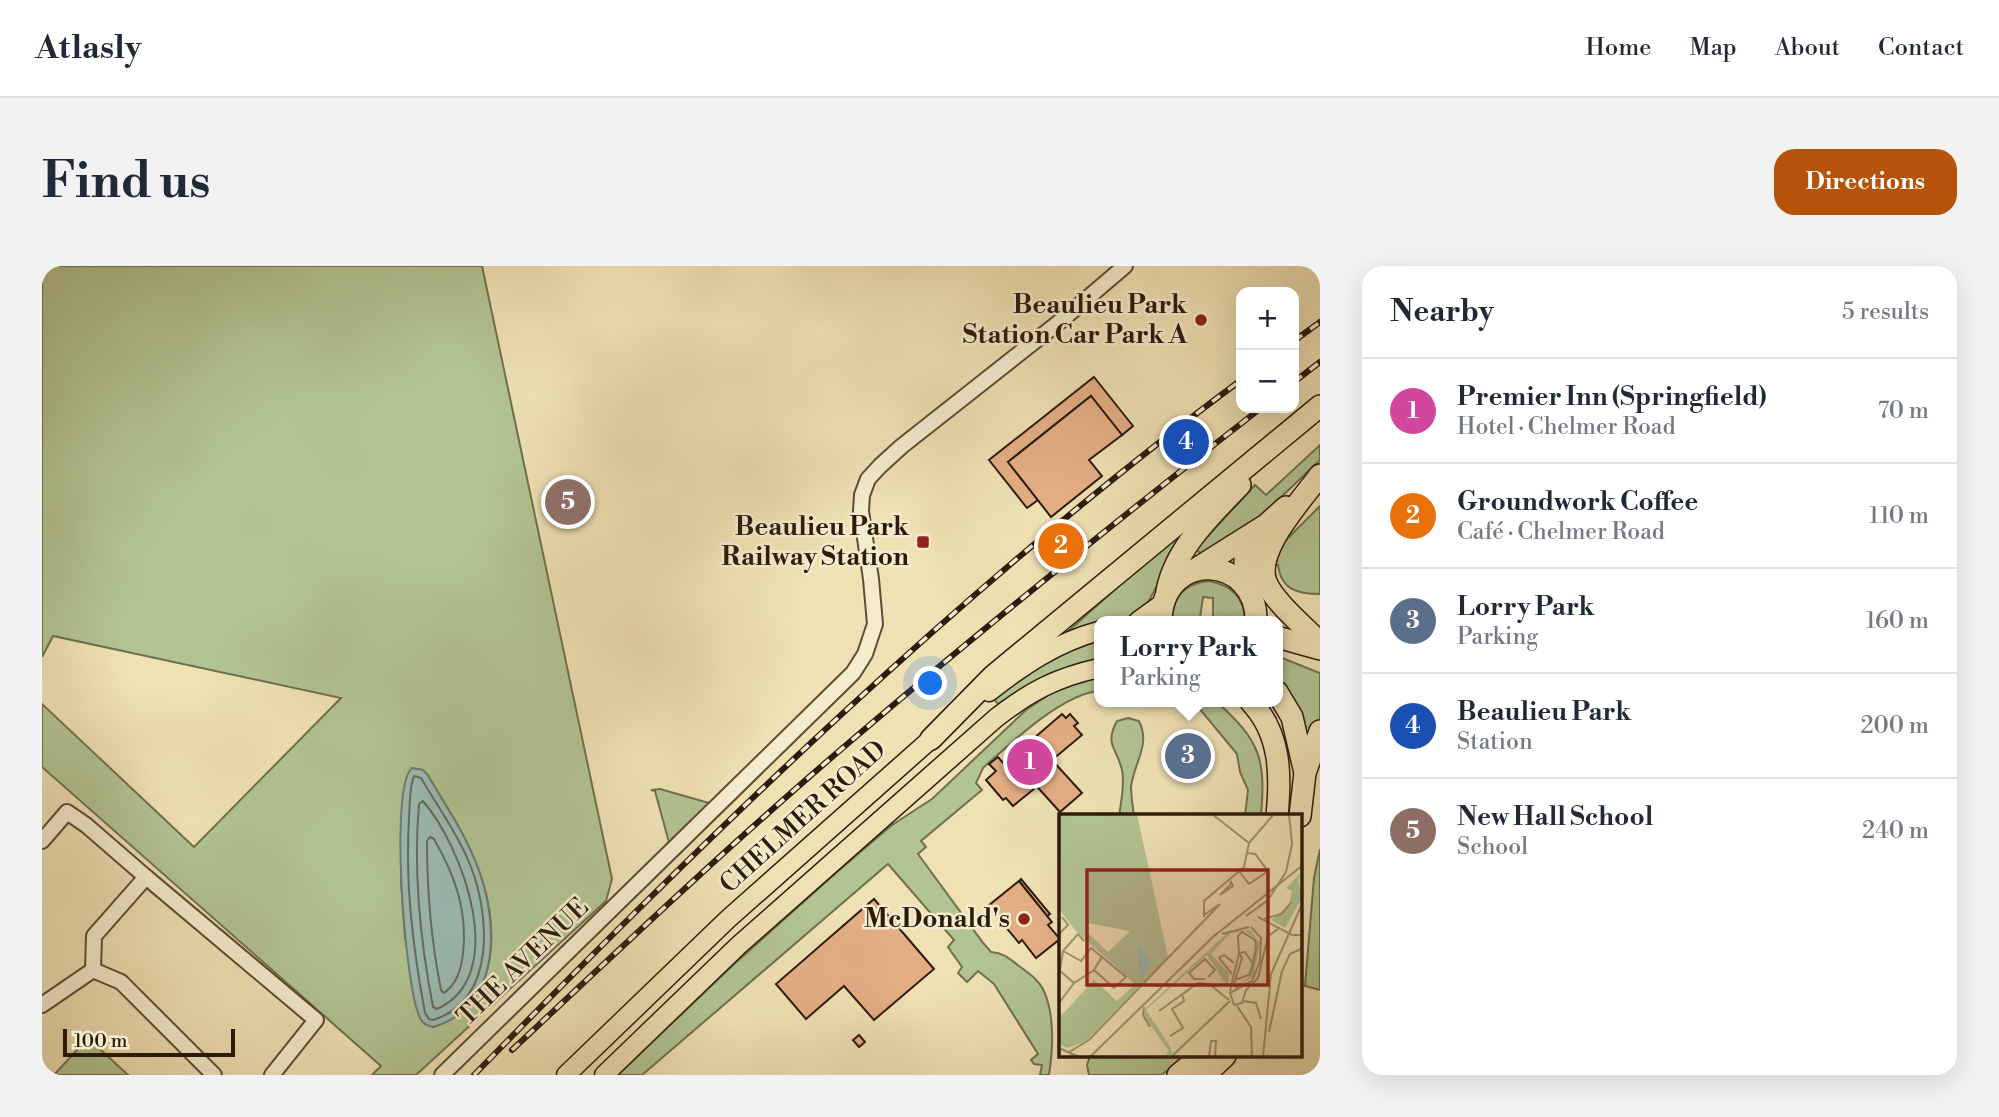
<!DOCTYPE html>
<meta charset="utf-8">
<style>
body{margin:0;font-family:"Libre Bodoni",serif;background:#f2f2f3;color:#1f2937}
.controls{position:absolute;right:21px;top:21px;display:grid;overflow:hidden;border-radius:14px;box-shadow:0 7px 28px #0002}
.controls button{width:63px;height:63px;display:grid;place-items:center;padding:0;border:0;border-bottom:2px solid #e0e1e3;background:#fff;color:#1f2937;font:35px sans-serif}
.scale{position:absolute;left:21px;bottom:18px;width:172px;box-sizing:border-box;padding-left:7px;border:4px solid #2d1b0a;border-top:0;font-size:19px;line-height:24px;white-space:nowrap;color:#2d1b0a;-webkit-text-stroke:5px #f5ecce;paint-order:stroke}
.you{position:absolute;left:889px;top:418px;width:24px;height:24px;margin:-18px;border:5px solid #fff;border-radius:50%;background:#1a73e8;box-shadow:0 0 0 10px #1a73e833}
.badge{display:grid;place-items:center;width:46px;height:46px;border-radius:50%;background:#b45309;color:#fff;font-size:23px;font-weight:700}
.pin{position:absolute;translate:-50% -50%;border:4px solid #fff;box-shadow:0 2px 7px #0006}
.popup{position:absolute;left:1052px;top:350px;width:189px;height:91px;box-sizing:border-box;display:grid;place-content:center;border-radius:14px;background:#fff;filter:drop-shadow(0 2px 5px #0005);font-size:23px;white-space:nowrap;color:#747a83}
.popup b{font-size:26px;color:#1f2937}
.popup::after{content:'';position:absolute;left:50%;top:100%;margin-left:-14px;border:14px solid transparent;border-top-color:#fff}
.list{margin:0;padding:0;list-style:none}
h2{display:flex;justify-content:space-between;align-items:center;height:91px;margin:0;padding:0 28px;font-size:30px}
h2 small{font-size:23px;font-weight:400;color:#747a83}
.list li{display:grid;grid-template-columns:46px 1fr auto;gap:21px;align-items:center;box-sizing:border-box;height:105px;padding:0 28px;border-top:2px solid #e0e1e3}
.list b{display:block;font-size:26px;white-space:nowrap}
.list p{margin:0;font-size:23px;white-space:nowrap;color:#747a83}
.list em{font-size:23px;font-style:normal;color:#747a83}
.map{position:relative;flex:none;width:1278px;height:809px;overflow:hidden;border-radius:21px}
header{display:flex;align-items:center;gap:42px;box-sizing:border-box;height:98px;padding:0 35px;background:#fff;border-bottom:2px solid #e0e1e3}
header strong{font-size:33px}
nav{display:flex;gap:38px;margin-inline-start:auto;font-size:24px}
.intro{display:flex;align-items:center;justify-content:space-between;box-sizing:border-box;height:168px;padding:0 42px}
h1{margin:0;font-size:49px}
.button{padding:18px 32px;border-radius:21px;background:#b45309;color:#fff;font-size:24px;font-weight:700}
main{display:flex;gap:42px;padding:0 42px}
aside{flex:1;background:#fff;border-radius:21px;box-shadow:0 7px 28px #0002}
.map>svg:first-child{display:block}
</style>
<header>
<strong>Atlasly</strong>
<nav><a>Home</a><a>Map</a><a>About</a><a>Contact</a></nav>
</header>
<div class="intro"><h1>Find us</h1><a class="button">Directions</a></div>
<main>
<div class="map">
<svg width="1278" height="809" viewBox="0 0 1278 809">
<rect width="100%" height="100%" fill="#efe1b4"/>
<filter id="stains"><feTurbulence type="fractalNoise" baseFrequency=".00286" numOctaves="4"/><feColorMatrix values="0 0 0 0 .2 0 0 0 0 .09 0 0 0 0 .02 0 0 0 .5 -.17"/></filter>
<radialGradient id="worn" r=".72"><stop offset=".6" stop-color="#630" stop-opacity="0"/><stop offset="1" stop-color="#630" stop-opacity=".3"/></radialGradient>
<g fill="#b2c492" stroke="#70704e" stroke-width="2" fill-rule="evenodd">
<path d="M0 0H440L570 613 564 635 374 809H330L339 800 0 501V438L152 581 299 432 11 370 0 391ZM385 508C402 537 422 566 434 597 458 655 461 738 391 761L377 749 363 671 359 616 361 541Z"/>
<polygon points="1278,179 1278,194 1218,251 1159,288 1154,283 1213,219 1224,229"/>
<polygon points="1171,240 1117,316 1103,342 1085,352 1057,355 1057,358 1022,369 1096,303"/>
<path d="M1278 240V328C1256 328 1239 324 1236 299H1229L1234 284Z"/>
<path d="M1167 315C1189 319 1203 332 1203 355L1176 354 1171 350V332L1161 331 1158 352 1147 355H1130C1129 332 1143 317 1167 315Z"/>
<polygon points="1057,372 1057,394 999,413 956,438 951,432 1010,390"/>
<polygon points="1235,390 1278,407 1278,456 1269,486 1235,419"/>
<path d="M1057 409V425C1020 428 969 477 941 502L934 517 940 524 879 575 884 581 876 588 942 678 949 686C962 687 968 693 977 700 986 707 996 713 1001 723 1013 748 1011 783 1007 809H998L1000 799 992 798 989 794 996 788 952 718 936 705 925 716 916 707 920 701 906 681 912 674 846 598 600 809H576L689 701 795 606 850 559 890 533 984 444 1017 422Z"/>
<path d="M1148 436H1175C1218 475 1224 492 1219 550H1203L1206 524 1198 506 1195 488 1157 442Z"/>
<path d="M1086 452 1097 455C1109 479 1092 496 1089 521 1089 530 1091 541 1092 550H1077C1079 536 1083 518 1080 504 1075 482 1062 479 1075 455Z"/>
<polygon points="618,523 681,541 631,591 613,525 609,524"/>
<polygon points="1278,583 1278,724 1263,720 1272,612"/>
<polygon points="46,772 86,809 12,809"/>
<polygon points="1048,790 1146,790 1119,809 1047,809 1045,799"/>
</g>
<path fill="#9cbcb5" stroke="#707c71" stroke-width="2" d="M370 502 381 504 385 508C402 537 422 566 434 597 457 653 461 741 391 761 385 760 381 758 378 752 363 723 347 520 370 502Z"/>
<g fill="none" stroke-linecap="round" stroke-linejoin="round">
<g stroke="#646c60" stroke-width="2">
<path d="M372 510 379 512C396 541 417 570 429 601 448 651 454 734 391 754L387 753 383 747C371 682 363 619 367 553 368 539 367 522 372 510Z"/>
<path d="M381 535C420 580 469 710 395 743L391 741C378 674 371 607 377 538Z"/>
<path d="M388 571 392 573C413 609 426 646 421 688 419 703 415 718 402 727L399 724C389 674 385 625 385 575Z"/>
</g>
</g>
<g fill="#e4ae85" stroke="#2d1b0a" stroke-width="2">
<polygon points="1052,111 1091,160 1080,169 1049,130 966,196 996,234 985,242 947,194"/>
<polygon points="1049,130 1080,169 1047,194 1060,210 1009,251 966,196"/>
<polygon points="1020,448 1024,452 1028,448 1036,457 1032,460 1040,469 1010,494 1040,527 1018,546 989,514 986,517 992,523 971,540 964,532 961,534 944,514 954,505 947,498 956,491 962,498"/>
<polygon points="979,613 1008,648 1005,650 977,615"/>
<polygon points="977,615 1010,656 1006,659 1018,673 994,692 980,674 977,677 946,640"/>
<polygon points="832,633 892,703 832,754 802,720 764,753 734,718"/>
<polygon points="817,769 823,776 817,781 811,774"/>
</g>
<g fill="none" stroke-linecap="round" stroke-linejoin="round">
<g stroke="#5e4c34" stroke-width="18">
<g id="minor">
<polyline points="0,575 25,546 44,559 104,611"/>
<polyline points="51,704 52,670 104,611 274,754 230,809"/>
<polyline points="51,704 79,716 172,809"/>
<polyline points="0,739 51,704"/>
<polyline points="400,809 811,407 823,388 833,358 829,313 819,245 820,229 826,213 838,200 860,180 1021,53 1083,0"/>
</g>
</g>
<g stroke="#2d1b0a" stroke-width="21">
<g id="major">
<polyline points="1096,355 1121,337"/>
<path d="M947 426C980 400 1015 376 1057 365"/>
<polyline points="524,809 686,653 897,466"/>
<path d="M562 809 697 679 954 452C989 425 1013 412 1057 402"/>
</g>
</g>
<g stroke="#2d1b0a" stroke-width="24">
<g id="highway">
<path d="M1278 209C1260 234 1212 284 1224 316 1232 336 1263 361 1278 377"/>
<polyline points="1151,305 1224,259 1244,241"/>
<polyline points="1203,320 1203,291 1218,267"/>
<path d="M1125 325C1133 283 1169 249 1198 219"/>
<path d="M1119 355C1121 282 1215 289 1214 355"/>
<polyline points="1235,371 1278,383"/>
<polyline points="1235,426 1250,451 1263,507"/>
<path d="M1209 436C1239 468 1239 509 1235 550"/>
<polyline points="889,473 951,410 1278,140"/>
<polyline points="1258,550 1263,507 1278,465"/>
<polyline points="1136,809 1159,790"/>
<polyline points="1163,809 1183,790"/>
</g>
</g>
<use href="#minor" stroke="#f5ecce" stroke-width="14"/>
<use href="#major" stroke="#efe1b4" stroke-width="18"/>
<use href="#highway" stroke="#efe1b4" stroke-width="21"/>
<g stroke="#2d1b0a" stroke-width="6">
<g id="rail">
<polyline points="1252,75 1278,56"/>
<polyline points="1252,116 1278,96"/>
<path d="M470 784C584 677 698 569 817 468 949 356 1083 248 1219 142"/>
<path d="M432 809C673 562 922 320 1199 114"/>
</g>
</g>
<use href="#rail" stroke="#f5ecce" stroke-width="3.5" stroke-dasharray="10" stroke-linecap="butt"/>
</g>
<g fill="#8f2418" stroke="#f5ecce" stroke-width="2.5">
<circle cx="1159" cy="54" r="7"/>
<rect x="874" y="269" width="14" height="14" rx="3.5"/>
<circle cx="982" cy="653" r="7"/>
</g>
<g text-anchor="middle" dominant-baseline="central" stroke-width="5" stroke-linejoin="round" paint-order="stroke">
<g font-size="26" font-weight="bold" fill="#2d1b0a" stroke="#f5ecce" text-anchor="end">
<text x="1145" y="39">Beaulieu Park<tspan x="1145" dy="30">Station Car Park A</tspan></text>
<text x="867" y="261">Beaulieu Park<tspan x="867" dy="30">Railway Station</tspan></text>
<text x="968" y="653">McDonald's</text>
</g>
<g font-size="26" fill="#2d1b0a" stroke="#f5ecce">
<text transform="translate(761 551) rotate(-42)">CHELMER ROAD</text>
<text transform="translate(481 696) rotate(-44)">THE AVENUE</text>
</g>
</g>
<g transform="translate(1017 548)">
<rect width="243" height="243" fill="#efe1b4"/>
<path d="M0 0H78L109 143 27 227 8 234 0 230V204L35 166 58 187 76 170 16 116 0 95ZM29 109 70 117V118L49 138 26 116ZM243 58 239 66 243 84 226 114 212 106 234 90H230L233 77 227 74ZM191 116 201 129 194 163 177 172 190 163 197 125 186 117 172 119 152 140 170 159 169 174 148 141 87 196 112 234 113 240 105 243 110 237 85 202 86 195 169 118Z" fill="#b2c492" fill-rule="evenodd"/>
<path d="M80 128 91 150 83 164 79 151Z" fill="#9cbcb5"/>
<path fill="none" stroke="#a19270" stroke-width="2" d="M153 0 190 29M180 57 190 70 209 57 196 40 188 39M172 68 174 72 161 81 171 71ZM187 102 209 86 227 58 233 30 230 0M145 103V87L185 53 190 29 215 0M199 103 233 121H244M205 105 222 100 233 88M192 113 202 124 201 147 193 167 171 179 175 191 183 189 187 176 199 164 209 122 219 115M0 120 9 111 3 103M163 120 190 113M154 123 244 51M4 137 22 147 32 134 43 143M0 156 15 169 35 156 43 143 67 163 55 174 35 156M1 156 4 137 19 120 25 127M173 160 160 144 165 141 175 149M146 165H135L130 159 146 145 156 156 149 163M176 166 190 161 194 150 197 135 196 126 183 118 179 122 180 139 186 138 194 150M171 177 180 139 183 144 175 170 179 176M184 187 197 189 202 205M0 189 15 169M178 192 192 213 193 243M85 193 84 201 91 213M100 197 139 169 150 170 170 186M210 218 223 157 231 140 244 134M111 222 124 214 113 195 125 187 123 179M0 234 20 243M10 238 30 226 161 90 145 101M31 243 157 120M112 243 171 187M150 243 152 227H157L156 243M204 243 212 160 244 88"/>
<path fill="#8f2418" fill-opacity="0.15" stroke="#8f2418" stroke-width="3.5" d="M28 56H209V171H28Z"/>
<rect width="243" height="243" fill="none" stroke="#2d1b0a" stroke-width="3.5"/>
</g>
<rect width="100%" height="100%" filter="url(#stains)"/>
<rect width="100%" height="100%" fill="url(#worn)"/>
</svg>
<div class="controls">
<button>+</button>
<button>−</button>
</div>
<div class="scale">100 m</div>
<div class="you"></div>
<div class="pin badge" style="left:988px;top:496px;background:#d1479c">1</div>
<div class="pin badge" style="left:1019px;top:280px;background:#e8710a">2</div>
<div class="pin badge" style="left:1146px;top:490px;background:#5c6f8a">3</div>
<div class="popup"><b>Lorry Park</b>Parking</div>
<div class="pin badge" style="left:1144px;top:176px;background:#1a4fb4">4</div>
<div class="pin badge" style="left:526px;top:236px;background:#8d6e63">5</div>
</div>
<aside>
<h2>Nearby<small>5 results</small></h2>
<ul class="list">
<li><span class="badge" style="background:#d1479c">1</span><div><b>Premier Inn (Springfield)</b><p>Hotel · Chelmer Road</p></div><em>70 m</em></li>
<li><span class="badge" style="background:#e8710a">2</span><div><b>Groundwork Coffee</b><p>Café · Chelmer Road</p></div><em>110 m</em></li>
<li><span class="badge" style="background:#5c6f8a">3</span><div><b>Lorry Park</b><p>Parking</p></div><em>160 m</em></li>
<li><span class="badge" style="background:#1a4fb4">4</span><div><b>Beaulieu Park</b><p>Station</p></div><em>200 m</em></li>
<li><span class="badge" style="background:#8d6e63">5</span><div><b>New Hall School</b><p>School</p></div><em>240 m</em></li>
</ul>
</aside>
</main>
